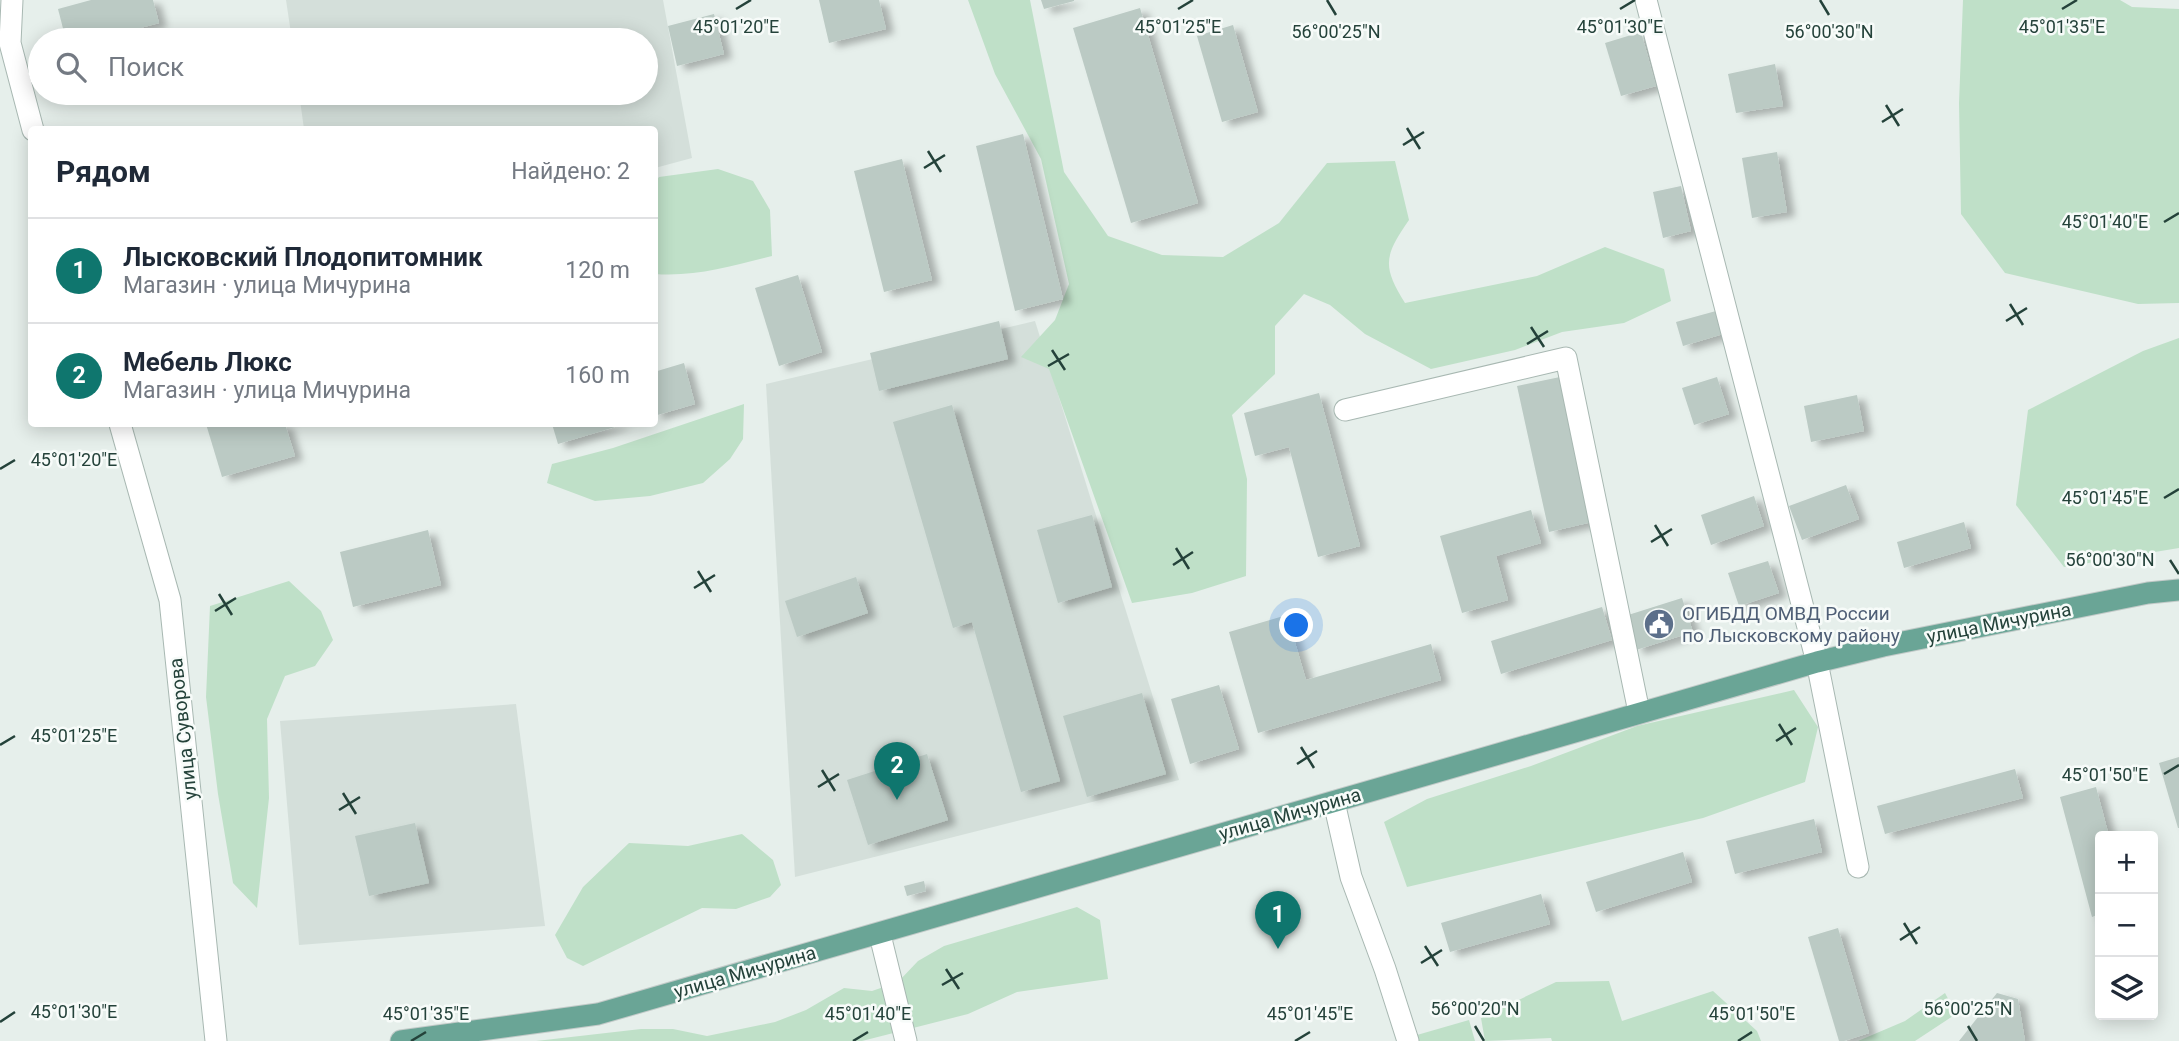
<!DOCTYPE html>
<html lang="ru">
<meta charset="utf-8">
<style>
body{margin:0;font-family:Roboto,sans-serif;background:#f6f6f7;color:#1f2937}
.controls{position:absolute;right:21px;bottom:21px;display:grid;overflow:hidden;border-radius:7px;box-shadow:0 4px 18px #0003}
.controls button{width:63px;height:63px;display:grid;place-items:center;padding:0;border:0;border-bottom:2px solid #e0e1e3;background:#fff;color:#1f2937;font:35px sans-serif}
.you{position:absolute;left:1297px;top:626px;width:24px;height:24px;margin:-18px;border:5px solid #fff;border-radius:50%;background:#1a73e8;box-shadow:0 0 0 10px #1a73e833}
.badge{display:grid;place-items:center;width:46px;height:46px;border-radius:50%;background:#0f766e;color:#fff;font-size:23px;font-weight:700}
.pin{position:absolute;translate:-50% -58px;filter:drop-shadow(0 2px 4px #0008)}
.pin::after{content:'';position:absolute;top:37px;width:24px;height:21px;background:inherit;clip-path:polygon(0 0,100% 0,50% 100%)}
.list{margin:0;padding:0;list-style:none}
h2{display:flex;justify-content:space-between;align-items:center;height:91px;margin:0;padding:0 28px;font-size:30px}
h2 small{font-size:23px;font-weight:400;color:#747a83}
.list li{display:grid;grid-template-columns:46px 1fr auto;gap:21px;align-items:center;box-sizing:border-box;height:105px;padding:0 28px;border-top:2px solid #e0e1e3}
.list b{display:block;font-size:26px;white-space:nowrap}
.list p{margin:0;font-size:23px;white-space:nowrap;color:#747a83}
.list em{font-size:23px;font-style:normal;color:#747a83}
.icon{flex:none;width:38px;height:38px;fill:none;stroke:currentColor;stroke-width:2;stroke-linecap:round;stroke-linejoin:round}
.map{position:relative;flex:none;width:2179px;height:1041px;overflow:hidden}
.search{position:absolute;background:#fff;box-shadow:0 4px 18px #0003;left:28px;top:28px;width:630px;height:77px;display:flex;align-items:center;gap:18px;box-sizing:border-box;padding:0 24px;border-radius:38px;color:#747a83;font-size:26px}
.panel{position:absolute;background:#fff;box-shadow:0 4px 18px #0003;left:28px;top:126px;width:630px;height:301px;border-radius:7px}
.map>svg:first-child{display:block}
</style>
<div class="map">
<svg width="2179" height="1041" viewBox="0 0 2179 1041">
<defs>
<filter id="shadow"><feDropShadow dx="8" dy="4.5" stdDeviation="3.5" flood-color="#0004"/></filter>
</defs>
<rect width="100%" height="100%" fill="#e6efeb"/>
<g fill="#d4dfda">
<polygon points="286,0 663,0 692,158 655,168 654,130 304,129 299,93 646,93 646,40 292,40"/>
<polygon points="1035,321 1179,780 795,877 766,384"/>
<polygon points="516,704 545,926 299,945 280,721"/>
</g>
<g fill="#bfe0c8">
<path d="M968 0H1030L1064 172 1108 236 1162 255 1223 257 1279 223 1327 163 1395 161 1409 220C1384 256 1382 266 1405 303L1537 276 1605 247 1664 269 1671 301 1624 323 1562 332 1515 350 1431 369 1365 334 1330 305 1304 294 1275 326V374L1232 415 1247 479 1246 576 1192 593 1132 603 1049 369 1021 357 1055 320 1069 284 1041 159 995 74Z"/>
<polygon points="1963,0 2120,0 2132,7 2179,9 2179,303 2138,304 2005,273 1961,214 1959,103"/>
<path d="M718 169 753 181 770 210 772 256C732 266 696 277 655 274V182L659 177Z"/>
<polygon points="2179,338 2179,548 2064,567 2016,505 2028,410 2143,351"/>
<polygon points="744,404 743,439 730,459 703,483 650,496 595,501 547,483 552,464 613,448"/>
<polygon points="289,581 321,611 333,640 315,666 285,676 267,719 269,798 257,908 233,883 218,794 206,697 210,606"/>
<polygon points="1794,690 1818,727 1805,782 1703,818 1407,887 1384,822 1427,799 1531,766 1637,726"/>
<polygon points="742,834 773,860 781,885 770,897 736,909 702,908 583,966 567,958 555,935 583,887 629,843 688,846"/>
<polygon points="1077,907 1100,920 1108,979 1017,992 968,1014 862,1041 536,1041 641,1029 673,1029 707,1036 775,1022 806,1010 844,988 872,991 898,982 918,961 944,946"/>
<polygon points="1609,981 1622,1021 1713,991 1757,1031 1761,1041 1552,1041 1551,1038 1485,1041 1481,1018 1556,982"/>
<polygon points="1945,993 1956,1014 1915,1041 1858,1041 1905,1021"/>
<polygon points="1469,1020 1475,1041 1419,1041 1417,1035"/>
</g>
<g fill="#bbcac4" filter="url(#shadow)">
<polygon points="91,0 153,0 159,23 95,40 66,40 58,9"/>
<polygon points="819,0 879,0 886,29 829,43"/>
<polygon points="1041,0 1074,0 1074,1 1044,9"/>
<polygon points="1140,8 1198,203 1131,223 1073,28"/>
<polygon points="714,14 724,54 677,66 668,26"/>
<polygon points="1233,25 1258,112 1222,122 1197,36"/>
<polygon points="1641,32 1656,86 1621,96 1605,43"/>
<polygon points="1775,64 1783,106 1736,113 1728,74"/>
<polygon points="1023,134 1063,299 1015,311 976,146"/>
<polygon points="1777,152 1787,212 1752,218 1742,158"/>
<polygon points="902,159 932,280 884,292 854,171"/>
<polygon points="1681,186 1691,231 1663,238 1653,192"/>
<polygon points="798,275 822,352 779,366 755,288"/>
<polygon points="1716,311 1723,334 1683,346 1676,322"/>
<polygon points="999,321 1008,359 879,391 870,353"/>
<polygon points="684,363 695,404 654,416 654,372"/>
<polygon points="1560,377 1592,522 1549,532 1517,386"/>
<polygon points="1717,377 1729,414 1694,425 1682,388"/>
<polygon points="1319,393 1360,546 1318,557 1289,447 1255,456 1244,413"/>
<polygon points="1857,395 1864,431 1811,442 1804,406"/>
<polygon points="952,405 1060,781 1021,792 972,622 953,628 893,422"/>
<polygon points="206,424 285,424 295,456 222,477"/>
<polygon points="552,424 625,424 558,444"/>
<polygon points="1846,485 1859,519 1802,540 1789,506"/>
<polygon points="1754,496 1764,526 1711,545 1701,515"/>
<polygon points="1531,510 1541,543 1496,556 1508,600 1462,613 1440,536"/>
<polygon points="1092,515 1112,587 1058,603 1037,530"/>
<polygon points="1964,522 1971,548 1904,568 1897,542"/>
<polygon points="428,530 441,585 353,607 340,552"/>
<polygon points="1768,561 1779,593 1739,606 1728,573"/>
<polygon points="856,577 868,613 797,637 785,601"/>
<polygon points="1682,598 1693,632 1636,650 1625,616"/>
<polygon points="1602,607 1612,640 1501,674 1491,641"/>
<polygon points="1287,615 1306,680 1431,644 1441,680 1258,733 1229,632"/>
<polygon points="1219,685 1239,749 1190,764 1171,699"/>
<polygon points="1142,693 1166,774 1087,797 1063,716"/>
<polygon points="927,754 948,820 868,845 847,780"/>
<polygon points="2179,757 2179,828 2178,828 2159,763"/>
<polygon points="2015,769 2023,798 1885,834 1877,806"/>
<polygon points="2096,787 2109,836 2100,836 2100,914 2092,917 2060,797"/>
<polygon points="1814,819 1822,852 1735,874 1726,841"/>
<polygon points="415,823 429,883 369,896 355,836"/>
<polygon points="1683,852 1692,882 1596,912 1586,882"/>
<polygon points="924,881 926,891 907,896 904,886"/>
<polygon points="1541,894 1550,924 1450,952 1441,923"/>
<polygon points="1838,928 1869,1033 1844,1041 1839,1041 1808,937"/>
<polygon points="1997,993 2018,999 2025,1041 1959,1041"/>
</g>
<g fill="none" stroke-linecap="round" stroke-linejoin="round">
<g stroke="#a8b8b2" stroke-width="23">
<g id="minor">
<polyline points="12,0 10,43 33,130"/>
<polyline points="1646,0 1817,662 1858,867"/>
<polyline points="1345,410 1566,358 1639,712"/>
<polyline points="120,424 170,600 216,1041"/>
<polyline points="1334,802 1351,877 1385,969 1408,1041"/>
<polyline points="880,935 906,1041"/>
</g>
</g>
<g stroke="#c2cac8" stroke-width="23">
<polyline id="major" points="401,1041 598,1014 1817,662 1883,646 2148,593 2179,590"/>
</g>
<use href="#minor" stroke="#fff" stroke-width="21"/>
<use href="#major" stroke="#6aa596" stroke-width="21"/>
</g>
<path fill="none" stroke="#24423a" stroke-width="2.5" d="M1327 0 1336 15M1820 0 1829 15M736 9 751 0M1178 9 1193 0M1620 9 1635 0M2062 9 2077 0M1886 105 1899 126M1882 122 1903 109M1407 128 1420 149M1403 145 1424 132M928 151 941 172M924 168 945 155M2164 222 2179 213M2010 304 2023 325M2006 321 2027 308M1531 327 1544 347M1527 344 1548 331M1052 350 1065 370M1048 366 1069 354M0 469 15 460M2164 498 2179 489M1655 525 1668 546M1651 542 1672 529M1176 548 1189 569M2170 560 2179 574M1173 565 1193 552M698 571 711 592M694 588 715 575M219 594 232 615M215 611 236 598M1779 724 1792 745M1776 741 1796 728M0 745 15 736M1301 747 1314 768M1297 764 1317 751M822 770 835 791M2164 774 2179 765M818 787 839 774M343 793 356 814M339 810 360 797M1904 923 1917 944M1900 940 1920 927M1425 946 1438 966M1421 963 1442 950M946 969 959 989M942 985 963 973M0 1022 15 1012M1475 1026 1484 1041M1968 1026 1977 1041M411 1041 426 1032M853 1041 868 1032M1295 1041 1310 1032M1738 1041 1752 1032"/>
<defs>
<g id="civic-disc" transform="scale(1.575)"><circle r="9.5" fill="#5c6f8a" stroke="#f7fbf9"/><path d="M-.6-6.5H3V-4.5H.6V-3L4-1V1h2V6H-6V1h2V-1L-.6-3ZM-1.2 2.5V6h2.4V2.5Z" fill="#fff"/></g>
</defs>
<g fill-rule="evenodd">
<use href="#civic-disc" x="1659" y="624"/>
</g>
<g text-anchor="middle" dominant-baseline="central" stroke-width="5" stroke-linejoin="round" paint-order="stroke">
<g font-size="19" fill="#4e5e75" stroke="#f7fbf9" text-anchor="start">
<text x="1682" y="613">ОГИБДД ОМВД России<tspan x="1682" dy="22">по Лысковскому району</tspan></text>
</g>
<g font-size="19" fill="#24423a" stroke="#f7fbf9">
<text transform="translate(1999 623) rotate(-11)">улица Мичурина</text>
<text transform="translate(183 729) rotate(-96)">улица Суворова</text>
<text transform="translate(1290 814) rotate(-16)">улица Мичурина</text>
<text transform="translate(745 972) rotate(-16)">улица Мичурина</text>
</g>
</g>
<g font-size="18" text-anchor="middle" fill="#24423a" stroke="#f7fbf9" stroke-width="5" stroke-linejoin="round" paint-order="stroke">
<text x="1178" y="33">45°01'25"E</text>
<text x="1620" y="33">45°01'30"E</text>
<text x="2062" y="33">45°01'35"E</text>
<text x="736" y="33">45°01'20"E</text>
<text x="1829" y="38">56°00'30"N</text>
<text x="1336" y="38">56°00'25"N</text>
<text x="2105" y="228">45°01'40"E</text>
<text x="74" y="466">45°01'20"E</text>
<text x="2105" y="504">45°01'45"E</text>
<text x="2110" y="566">56°00'30"N</text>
<text x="74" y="742">45°01'25"E</text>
<text x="2105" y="781">45°01'50"E</text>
<text x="1475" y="1015">56°00'20"N</text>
<text x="1968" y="1015">56°00'25"N</text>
<text x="74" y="1018">45°01'30"E</text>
<text x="426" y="1020">45°01'35"E</text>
<text x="868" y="1020">45°01'40"E</text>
<text x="1310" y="1020">45°01'45"E</text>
<text x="1752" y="1020">45°01'50"E</text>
</g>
</svg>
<div class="controls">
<button>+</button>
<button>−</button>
<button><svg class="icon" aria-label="layers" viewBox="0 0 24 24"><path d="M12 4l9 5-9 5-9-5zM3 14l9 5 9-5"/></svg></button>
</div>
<div class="you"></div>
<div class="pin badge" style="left:1278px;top:949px">1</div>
<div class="pin badge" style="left:897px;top:800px">2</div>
<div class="search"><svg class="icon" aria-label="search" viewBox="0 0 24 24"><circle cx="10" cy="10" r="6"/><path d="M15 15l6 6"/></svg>Поиск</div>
<section class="panel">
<h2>Рядом<small>Найдено: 2</small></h2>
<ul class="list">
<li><span class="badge">1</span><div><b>Лысковский Плодопитомник</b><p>Магазин · улица Мичурина</p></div><em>120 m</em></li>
<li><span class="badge">2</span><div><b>Мебель Люкс</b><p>Магазин · улица Мичурина</p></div><em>160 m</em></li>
</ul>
</section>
</div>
